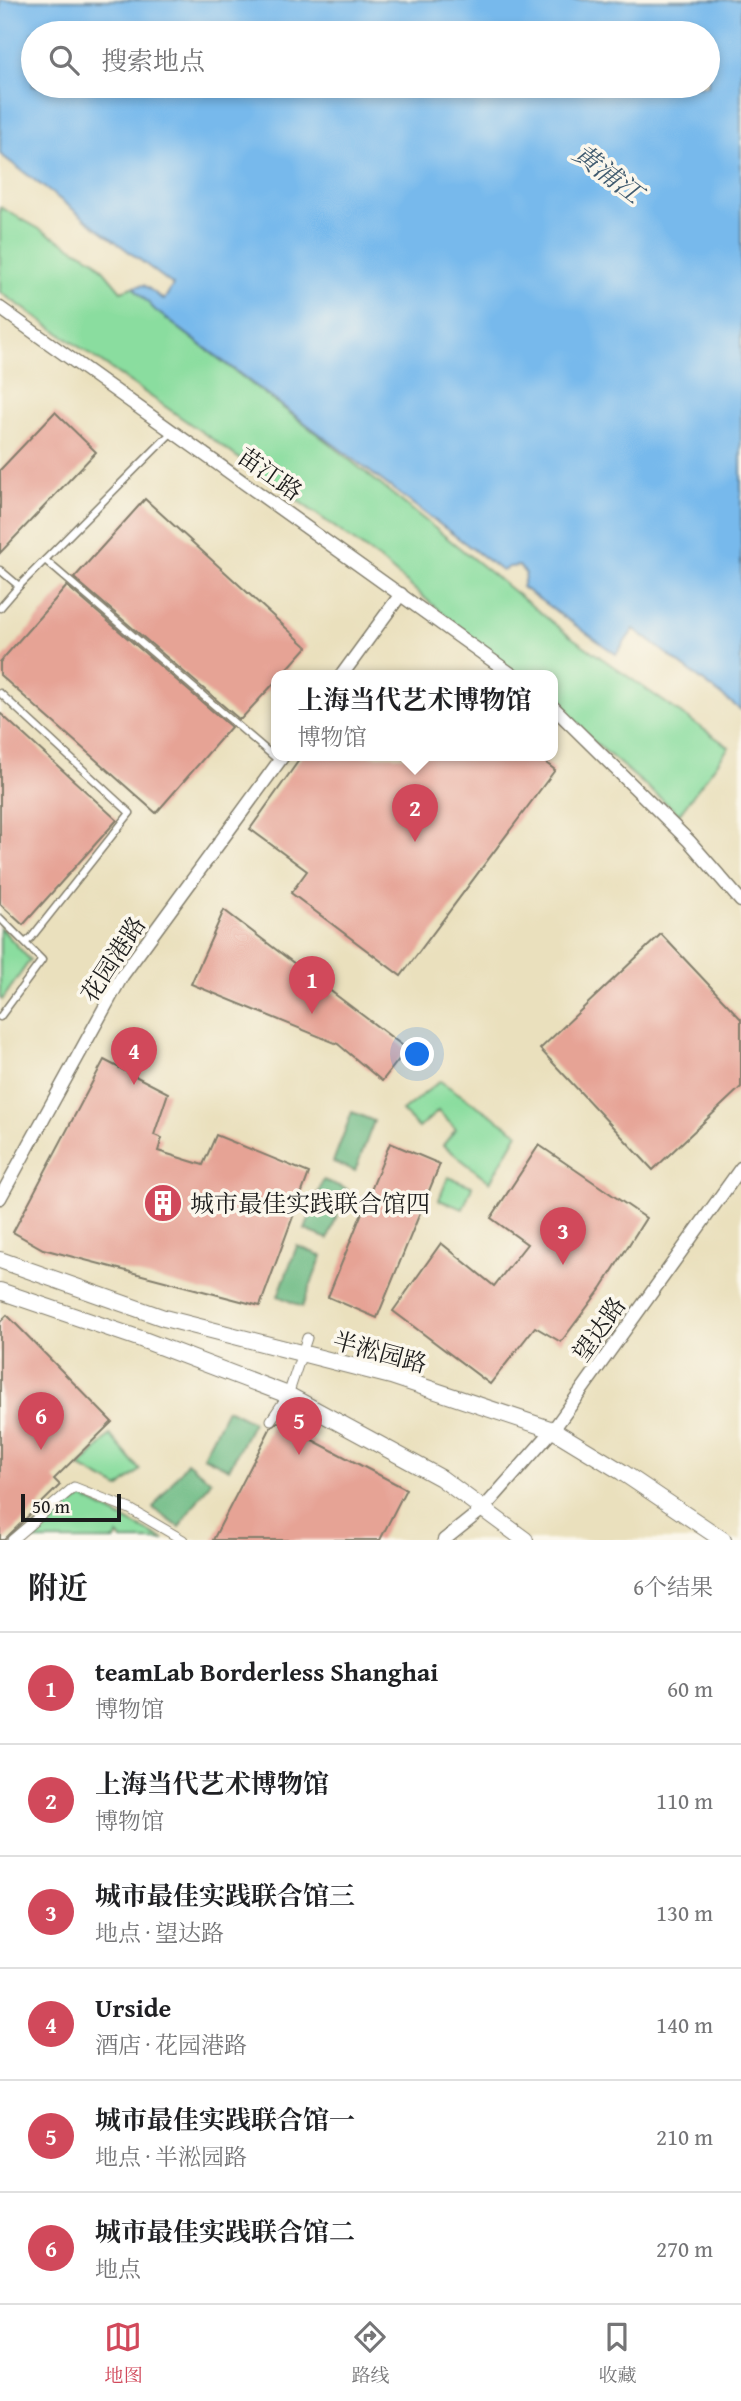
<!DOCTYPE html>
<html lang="zh">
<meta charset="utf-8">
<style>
body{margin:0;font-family:"Gentium Book Plus","Noto Serif SC",serif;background:#f6f6f6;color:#202124}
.scale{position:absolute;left:21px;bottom:18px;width:100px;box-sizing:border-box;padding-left:7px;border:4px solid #1c1c1c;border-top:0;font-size:19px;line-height:24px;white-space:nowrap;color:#1c1c1c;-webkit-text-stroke:5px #fbf7ec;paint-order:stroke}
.you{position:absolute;left:418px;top:1055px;width:24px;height:24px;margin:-18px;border:5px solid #fff;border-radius:50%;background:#1a73e8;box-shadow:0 0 0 10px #1a73e833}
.badge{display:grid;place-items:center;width:46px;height:46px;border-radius:50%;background:#d1495b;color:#fff;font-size:23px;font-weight:700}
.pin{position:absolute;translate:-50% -58px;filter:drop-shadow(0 2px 4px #0008)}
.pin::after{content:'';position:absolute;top:37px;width:24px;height:21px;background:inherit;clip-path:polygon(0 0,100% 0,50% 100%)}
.popup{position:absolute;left:271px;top:670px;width:287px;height:91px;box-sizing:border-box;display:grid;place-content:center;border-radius:14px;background:#fff;filter:drop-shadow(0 2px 5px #0005);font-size:23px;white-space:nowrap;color:#757577}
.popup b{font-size:26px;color:#202124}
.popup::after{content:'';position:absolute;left:50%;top:100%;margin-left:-14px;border:14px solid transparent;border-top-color:#fff}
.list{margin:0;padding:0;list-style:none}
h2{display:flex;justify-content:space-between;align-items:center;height:91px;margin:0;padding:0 28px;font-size:30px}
h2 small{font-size:23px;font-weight:400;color:#757577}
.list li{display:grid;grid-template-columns:46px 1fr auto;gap:21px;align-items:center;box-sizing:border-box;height:112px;padding:0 28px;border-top:2px solid #e0e0e0}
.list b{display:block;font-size:26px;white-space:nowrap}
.list p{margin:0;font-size:23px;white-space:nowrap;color:#757577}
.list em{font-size:23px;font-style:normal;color:#757577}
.icon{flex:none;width:38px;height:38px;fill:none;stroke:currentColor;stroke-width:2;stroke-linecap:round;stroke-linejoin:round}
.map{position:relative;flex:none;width:741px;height:1540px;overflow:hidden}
.search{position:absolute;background:#fff;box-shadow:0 4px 10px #0003;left:21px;right:21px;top:21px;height:77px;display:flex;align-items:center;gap:18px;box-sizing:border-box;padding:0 24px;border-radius:38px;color:#757577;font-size:26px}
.sheet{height:763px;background:#fff}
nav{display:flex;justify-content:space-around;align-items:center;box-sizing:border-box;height:98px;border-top:2px solid #e0e0e0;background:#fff;font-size:19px;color:#757577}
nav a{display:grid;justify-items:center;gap:4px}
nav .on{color:#d1495b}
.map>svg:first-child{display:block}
</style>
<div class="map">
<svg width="741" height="1540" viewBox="0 0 741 1540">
<rect width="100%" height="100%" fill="#fbf7ec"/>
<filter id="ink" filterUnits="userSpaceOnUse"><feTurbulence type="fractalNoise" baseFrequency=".0143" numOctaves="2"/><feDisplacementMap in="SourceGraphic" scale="14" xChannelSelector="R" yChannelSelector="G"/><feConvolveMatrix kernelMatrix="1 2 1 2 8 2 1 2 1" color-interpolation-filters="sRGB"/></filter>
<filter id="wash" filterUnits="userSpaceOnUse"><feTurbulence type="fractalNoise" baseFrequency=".00686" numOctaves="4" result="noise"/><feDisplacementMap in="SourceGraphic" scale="28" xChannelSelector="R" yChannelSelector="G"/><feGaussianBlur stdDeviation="1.57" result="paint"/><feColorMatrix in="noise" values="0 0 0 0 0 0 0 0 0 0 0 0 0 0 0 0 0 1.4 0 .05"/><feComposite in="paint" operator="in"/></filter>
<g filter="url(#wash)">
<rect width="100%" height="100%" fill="#eae0bd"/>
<g fill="#8add9f" stroke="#537c5e" stroke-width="2">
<polygon points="0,207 95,260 121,291 133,287 155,310 326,441 567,634 729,747 679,814 553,707 553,676 516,676 379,559 212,439 0,292"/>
<polygon points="0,927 30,960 2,1000 0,998"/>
<polygon points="440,1081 518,1133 490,1182 443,1145 456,1129 438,1111 419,1128 402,1111"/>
<polygon points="448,1177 472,1186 463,1209 439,1200"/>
<polygon points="110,1435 140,1470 119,1488 80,1467"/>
<polygon points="83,1498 164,1540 121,1540 118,1535 115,1540 16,1540"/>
</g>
<g fill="#6fbc86" stroke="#466c51" stroke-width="2">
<polygon points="352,1112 374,1121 355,1171 333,1162"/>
<polygon points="323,1180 347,1189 328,1239 305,1230"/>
<polygon points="297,1246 322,1256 302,1307 278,1296"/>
<polygon points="227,1409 253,1422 229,1469 203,1456"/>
<polygon points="187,1462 211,1481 179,1527 153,1508"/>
</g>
<path fill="#77b9ec" stroke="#4a6a84" stroke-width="2" fill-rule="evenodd" d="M0 0H741V710L634 629 616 654 522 587 526 574 519 566 509 567 502 571 155 310 133 287 144 285 164 300 173 285 0 154ZM33 33H708V86H33Z"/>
<g id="blocks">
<g fill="#e6a395">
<polygon points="55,412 96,452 0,553 0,470"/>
<polygon points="145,499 307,647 281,676 277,676 277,680 241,719 239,719 74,578"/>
<polygon points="67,586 231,727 156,813 0,675 0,662"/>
<polygon points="0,713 117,820 23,925 0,904"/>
<polygon points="302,756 537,756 555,770 401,976 291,893 307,871 250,829"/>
<polygon points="224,910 407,1049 382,1081 338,1044 191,984"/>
<polygon points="661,934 741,1019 741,1087 653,1170 540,1049"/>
<polygon points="104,1060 168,1093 154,1135 162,1138 158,1151 203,1165 216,1135 309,1173 260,1306 43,1249 13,1232"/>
<polygon points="390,1143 440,1164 377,1318 328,1297"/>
<polygon points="539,1145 646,1218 602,1287 561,1342 535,1327 490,1384 393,1311 441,1243 494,1286 527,1244 491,1218"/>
<polygon points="7,1315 112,1422 54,1479 60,1485 4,1540 0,1540 0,1322"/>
<polygon points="278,1422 406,1489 380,1540 213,1540 271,1427"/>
</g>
</g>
</g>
<g filter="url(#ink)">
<use href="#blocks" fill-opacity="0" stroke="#837e6c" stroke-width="2"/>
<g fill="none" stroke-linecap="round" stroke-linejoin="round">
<g stroke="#837e6c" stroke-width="9">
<g id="service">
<polyline points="45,560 279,761"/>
<polyline points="0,570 19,586 173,431"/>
<polyline points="0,608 19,586"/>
<polyline points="0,693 130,813 31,938 26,942"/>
<polyline points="0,918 42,960 0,1017"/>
</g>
</g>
<g stroke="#837e6c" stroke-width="11">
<g id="pedestrian">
<polyline points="271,1420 288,1395 307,1338"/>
<polyline points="12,1540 74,1487 130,1509 183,1540"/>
</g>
</g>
<g stroke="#837e6c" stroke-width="15">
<g id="minor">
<polyline points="0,308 514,676"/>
<polyline points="341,676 401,594"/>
<polyline points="553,707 689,841 741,901"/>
<polyline points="0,1198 122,976 283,756"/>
<polyline points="444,1540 484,1508 553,1430 741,1168"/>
</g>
</g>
<g stroke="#837e6c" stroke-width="18">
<g id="secondary">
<polyline points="0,1260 164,1318 391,1376 553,1430 622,1472 723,1540"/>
<polyline points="0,1291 141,1339 288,1395 441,1478 525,1540"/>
</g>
</g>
<use href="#service" stroke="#fff" stroke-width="6"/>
<use href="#pedestrian" stroke="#fff" stroke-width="9"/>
<use href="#minor" stroke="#fff" stroke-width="12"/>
<use href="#secondary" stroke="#fff" stroke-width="16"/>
</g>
</g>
<defs>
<g id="building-disc" transform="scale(2.0125)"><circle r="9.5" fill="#d1495b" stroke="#fbf7ec"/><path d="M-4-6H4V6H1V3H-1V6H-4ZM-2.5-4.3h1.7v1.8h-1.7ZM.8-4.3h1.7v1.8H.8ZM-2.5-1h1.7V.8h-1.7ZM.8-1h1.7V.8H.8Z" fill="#fff"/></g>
</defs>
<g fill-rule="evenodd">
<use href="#building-disc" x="163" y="1203"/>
</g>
<g text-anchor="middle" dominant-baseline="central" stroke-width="7" stroke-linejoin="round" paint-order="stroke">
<g font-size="24" fill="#1c1c1c" stroke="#fbf7ec">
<text transform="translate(270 474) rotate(35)">苗江路</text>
<text transform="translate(113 959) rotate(-57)">花园港路</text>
<text transform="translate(599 1329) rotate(-55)">望达路</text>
<text transform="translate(380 1352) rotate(15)">半淞园路</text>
</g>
<g font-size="24" fill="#1c1c1c" stroke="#fbf7ec" text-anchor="start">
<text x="190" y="1203">城市最佳实践联合馆四</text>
</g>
<g font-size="26" font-style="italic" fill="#405b6f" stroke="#fbf7ec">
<text transform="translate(608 173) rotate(37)">黄浦江</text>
</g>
</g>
</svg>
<div class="scale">50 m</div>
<div class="you"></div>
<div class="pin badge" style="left:312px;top:1014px">1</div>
<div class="pin badge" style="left:415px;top:842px">2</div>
<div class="popup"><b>上海当代艺术博物馆</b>博物馆</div>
<div class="pin badge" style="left:563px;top:1265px">3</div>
<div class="pin badge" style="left:134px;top:1085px">4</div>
<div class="pin badge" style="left:299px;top:1455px">5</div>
<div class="pin badge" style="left:41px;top:1450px">6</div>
<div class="search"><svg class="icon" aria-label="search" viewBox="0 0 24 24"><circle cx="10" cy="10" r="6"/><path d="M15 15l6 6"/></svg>搜索地点</div>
</div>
<section class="sheet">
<h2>附近<small>6个结果</small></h2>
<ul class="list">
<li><span class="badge">1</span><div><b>teamLab Borderless Shanghai</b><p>博物馆</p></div><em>60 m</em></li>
<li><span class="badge">2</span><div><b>上海当代艺术博物馆</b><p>博物馆</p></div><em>110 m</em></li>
<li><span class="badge">3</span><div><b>城市最佳实践联合馆三</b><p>地点 · 望达路</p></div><em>130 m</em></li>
<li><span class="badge">4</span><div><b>Urside</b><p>酒店 · 花园港路</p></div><em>140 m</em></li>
<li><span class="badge">5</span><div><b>城市最佳实践联合馆一</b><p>地点 · 半淞园路</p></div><em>210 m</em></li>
<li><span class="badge">6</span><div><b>城市最佳实践联合馆二</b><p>地点</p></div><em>270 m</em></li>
</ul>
</section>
<nav>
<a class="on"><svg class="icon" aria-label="map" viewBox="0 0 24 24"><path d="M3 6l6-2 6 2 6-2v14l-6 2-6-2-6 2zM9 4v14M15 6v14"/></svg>地图</a>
<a><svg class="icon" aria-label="directions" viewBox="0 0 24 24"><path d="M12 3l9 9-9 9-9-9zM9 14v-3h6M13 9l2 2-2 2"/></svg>路线</a>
<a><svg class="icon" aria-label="saved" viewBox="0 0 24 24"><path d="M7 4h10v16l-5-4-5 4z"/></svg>收藏</a>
</nav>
